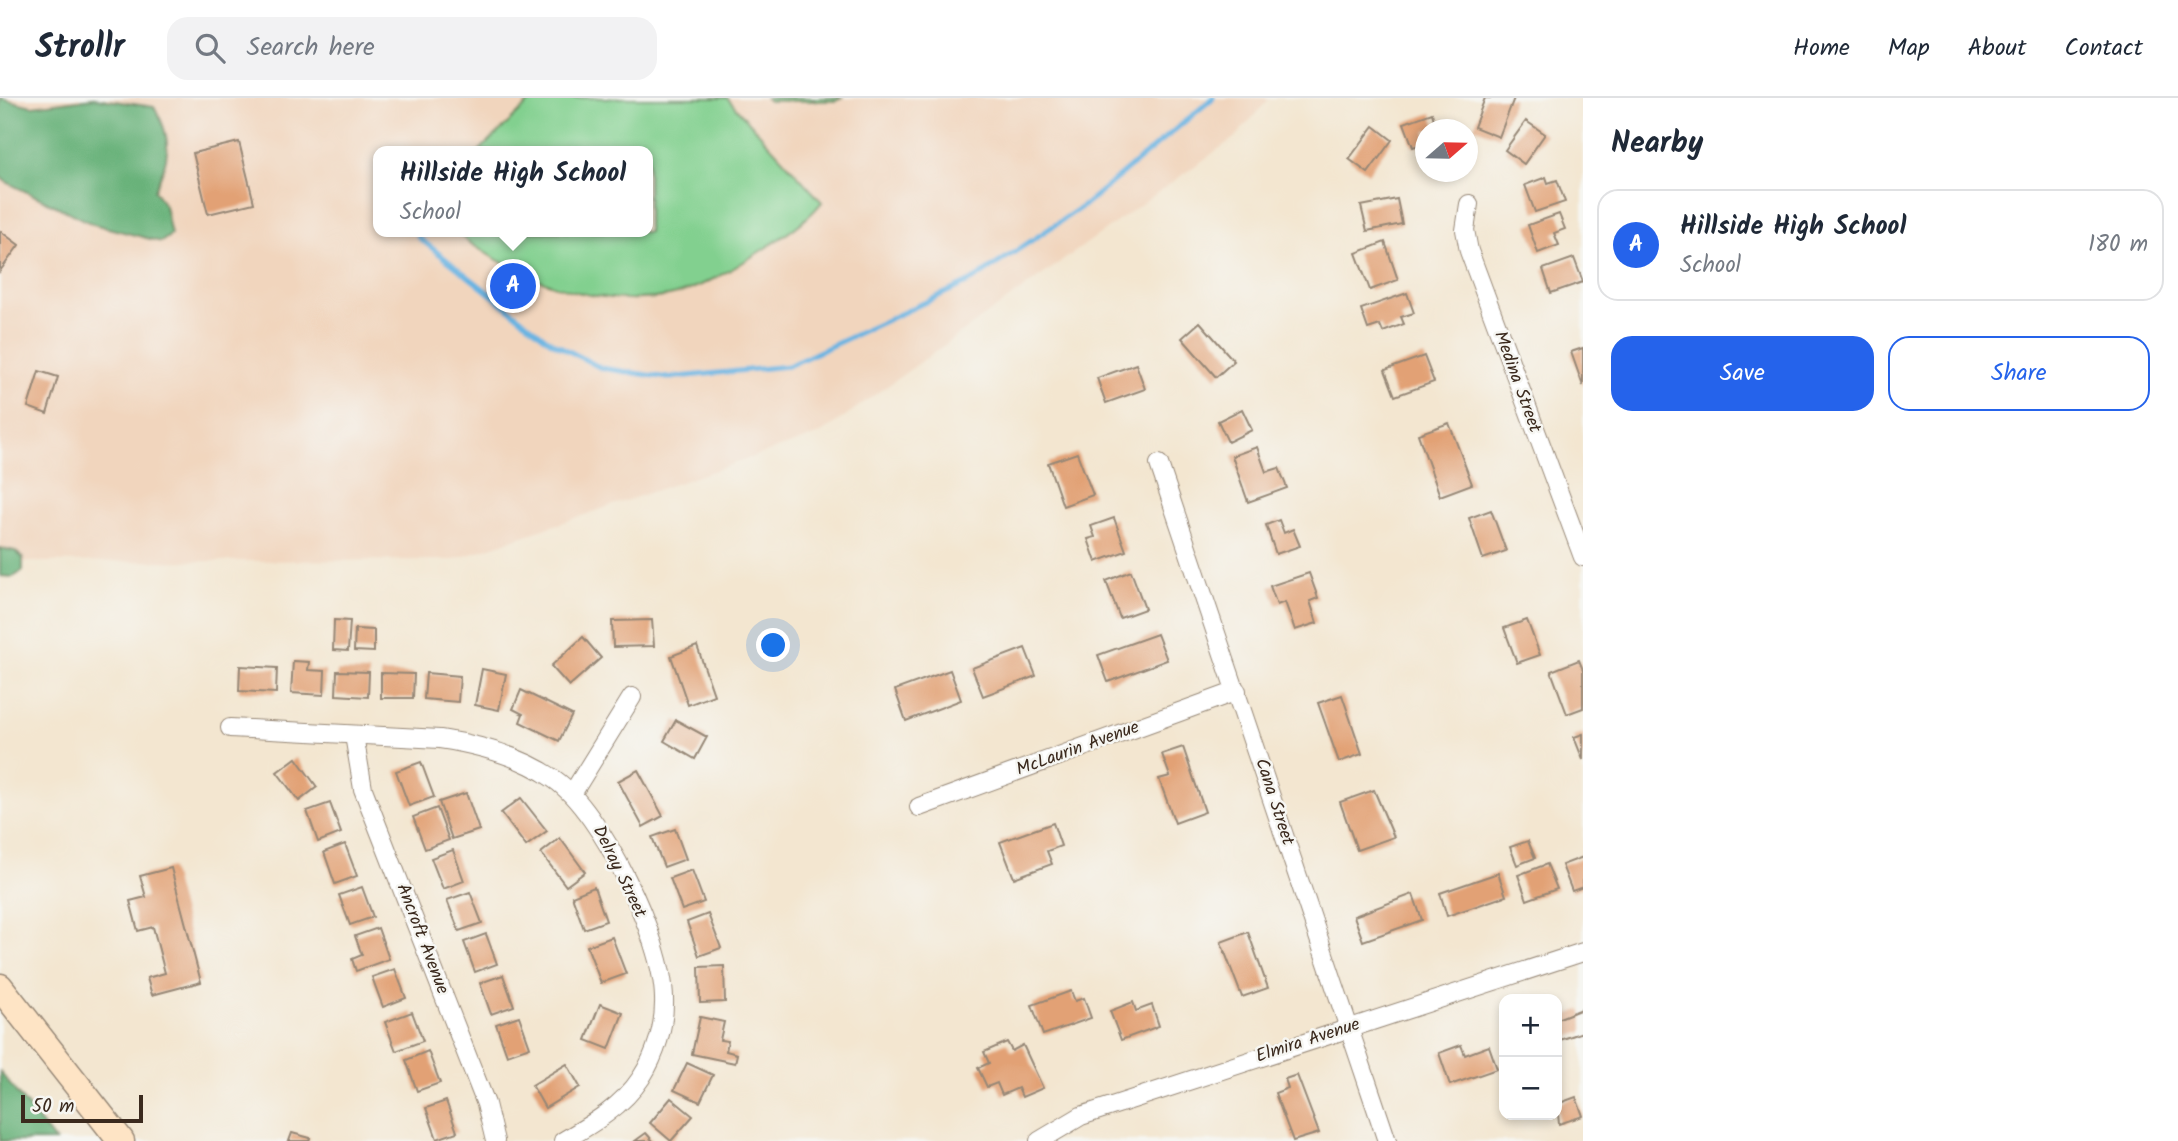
<!DOCTYPE html>
<meta charset="utf-8">
<style>
body{margin:0;font-family:Kalam,sans-serif;background:#f2f2f3;color:#1f2937}
.controls{position:absolute;right:21px;bottom:21px;display:grid;overflow:hidden;border-radius:14px;box-shadow:0 4px 10px #0003}
.controls button{width:63px;height:63px;display:grid;place-items:center;padding:0;border:0;border-bottom:2px solid #e0e1e3;background:#fff;color:#1f2937;font:35px sans-serif}
.compass{position:absolute;left:1415px;top:21px;width:63px;height:63px;border-radius:50%;background:#fff;box-shadow:0 4px 10px #0003;rotate:70deg}
.scale{position:absolute;left:21px;bottom:18px;width:122px;box-sizing:border-box;padding-left:7px;border:4px solid #3b2a1e;border-top:0;font-size:19px;line-height:24px;white-space:nowrap;color:#3b2a1e;-webkit-text-stroke:5px #f6f6f2;paint-order:stroke}
.you{position:absolute;left:774px;top:548px;width:24px;height:24px;margin:-18px;border:5px solid #fff;border-radius:50%;background:#1a73e8;box-shadow:0 0 0 10px #1a73e833}
.badge{display:grid;place-items:center;width:46px;height:46px;border-radius:50%;background:#2563eb;color:#fff;font-size:23px;font-weight:700}
.pin{position:absolute;translate:-50% -50%;border:4px solid #fff;box-shadow:0 2px 7px #0006}
.popup{position:absolute;left:373px;top:48px;width:280px;height:91px;box-sizing:border-box;display:grid;place-content:center;border-radius:14px;background:#fff;filter:drop-shadow(0 2px 5px #0005);font-size:23px;white-space:nowrap;color:#747a83}
.popup b{font-size:26px;color:#1f2937}
.popup::after{content:'';position:absolute;left:50%;top:100%;margin-left:-14px;border:14px solid transparent;border-top-color:#fff}
.list{margin:0;padding:0;list-style:none}
h2{display:flex;justify-content:space-between;align-items:center;height:91px;margin:0;padding:0 28px;font-size:30px}
h2 small{font-size:23px;font-weight:400;color:#747a83}
.list li{display:grid;grid-template-columns:46px 1fr auto;gap:21px;align-items:center;box-sizing:border-box;height:112px;margin:0 14px 14px;padding:0 14px;border:2px solid #e0e1e3;border-radius:21px}
.list b{display:block;font-size:26px;white-space:nowrap}
.list p{margin:0;font-size:23px;white-space:nowrap;color:#747a83}
.list em{font-size:23px;font-style:normal;color:#747a83}
.actions{display:flex;gap:14px;padding:21px 28px}
.actions a{flex:1;padding:16px 0;border:2px solid #2563eb;border-radius:21px;text-align:center;font-size:24px;color:#2563eb}
.actions .main{background:#2563eb;color:#fff}
.icon{flex:none;width:38px;height:38px;fill:none;stroke:currentColor;stroke-width:2;stroke-linecap:round;stroke-linejoin:round}
.map{position:relative;flex:none;width:1583px;height:1043px;overflow:hidden}
header{display:flex;align-items:center;gap:42px;box-sizing:border-box;height:98px;padding:0 35px;background:#fff;border-bottom:2px solid #e0e1e3}
header strong{font-size:33px}
nav{display:flex;gap:38px;margin-inline-start:auto;font-size:24px}
.search{width:490px;height:63px;background:#f2f2f3;display:flex;align-items:center;gap:18px;box-sizing:border-box;padding:0 24px;border-radius:21px;color:#747a83;font-size:26px}
main{display:flex}
aside{flex:1;background:#fff}
.map>svg:first-child{display:block}
</style>
<header>
<strong>Strollr</strong>
<div class="search"><svg class="icon" aria-label="search" viewBox="0 0 24 24"><circle cx="10" cy="10" r="6"/><path d="M15 15l6 6"/></svg>Search here</div>
<nav><a>Home</a><a>Map</a><a>About</a><a>Contact</a></nav>
</header>
<main>
<div class="map">
<svg width="1583" height="1043" viewBox="0 0 1583 1043">
<rect width="100%" height="100%" fill="#f6f6f2"/>
<filter id="ink" filterUnits="userSpaceOnUse"><feTurbulence type="fractalNoise" baseFrequency=".0143" numOctaves="2"/><feDisplacementMap in="SourceGraphic" scale="14" xChannelSelector="R" yChannelSelector="G"/><feConvolveMatrix kernelMatrix="1 2 1 2 8 2 1 2 1" color-interpolation-filters="sRGB"/></filter>
<filter id="wash" filterUnits="userSpaceOnUse"><feTurbulence type="fractalNoise" baseFrequency=".00686" numOctaves="4" result="noise"/><feDisplacementMap in="SourceGraphic" scale="28" xChannelSelector="R" yChannelSelector="G"/><feGaussianBlur stdDeviation="1.57" result="paint"/><feColorMatrix in="noise" values="0 0 0 0 0 0 0 0 0 0 0 0 0 0 0 0 0 1.4 0 .05"/><feComposite in="paint" operator="in"/></filter>
<g filter="url(#wash)">
<rect width="100%" height="100%" fill="#f3e6d0"/>
<path fill="#f1d5bd" fill-rule="evenodd" d="M0 0H1270L1234 40 820 336 453 462 0 464ZM378 53H648V134H378Z"/>
<g fill="#82d08f" stroke="#5e7d56" stroke-width="2">
<path d="M534 0H727L822 104C803 127 781 140 756 156 734 171 695 193 669 198 595 212 514 179 455 134H648V53H479Z"/>
<polygon points="766,0 841,0 836,3 769,3"/>
</g>
<g fill="#69b27a" stroke="#526e4c" stroke-width="2">
<path d="M0 0 32 8 94 0 154 9C173 40 170 62 154 92L165 108 171 137 161 144 93 126 6 84 0 79Z"/>
<polygon points="0,450 15,453 23,460 23,473 13,479 0,478"/>
<polygon points="0,974 55,1043 0,1043"/>
</g>
<g fill="none" stroke-linecap="round" stroke-linejoin="round">
<polyline stroke="#69b4e2" stroke-width="5" points="418,139 550,243 601,270 668,280 788,268 973,182 1086,106 1213,0"/>
</g>
<g id="blocks">
<g fill="#e2a175">
<polygon points="1485,0 1514,0 1499,39 1474,29"/>
<polygon points="1432,15 1437,32 1426,32 1426,45 1413,49 1404,25"/>
<polygon points="1526,23 1545,36 1524,66 1505,52"/>
<polygon points="1374,28 1392,42 1368,75 1349,61"/>
<polygon points="239,44 254,105 208,116 193,55"/>
<polygon points="1546,79 1548,85 1557,82 1565,104 1535,114 1525,87"/>
<polygon points="1397,101 1402,126 1367,133 1361,108"/>
<polygon points="1559,116 1565,131 1554,135 1559,147 1538,155 1528,127"/>
<polygon points="0,133 19,147 0,173"/>
<polygon points="1385,144 1398,182 1370,192 1356,155"/>
<polygon points="1574,160 1583,184 1551,195 1543,171"/>
<polygon points="1407,195 1414,215 1401,219 1404,226 1383,234 1380,227 1368,231 1361,211"/>
<polygon points="1200,224 1234,263 1216,279 1182,240"/>
<polygon points="1583,250 1583,288 1571,254"/>
<polygon points="1424,258 1434,284 1395,298 1385,272"/>
<polygon points="1136,266 1145,291 1106,305 1097,280"/>
<polygon points="39,273 58,279 47,316 28,309"/>
<polygon points="1242,311 1252,332 1228,344 1218,323"/>
<polygon points="1449,325 1472,386 1440,398 1418,336"/>
<polygon points="1257,349 1266,374 1279,370 1287,390 1248,404 1232,358"/>
<polygon points="1077,355 1093,397 1063,408 1048,365"/>
<polygon points="1491,412 1506,453 1483,461 1469,420"/>
<polygon points="1114,420 1126,453 1096,464 1088,441 1095,439 1091,428"/>
<polygon points="1279,422 1284,435 1293,431 1300,448 1276,456 1266,427"/>
<polygon points="1131,473 1145,511 1120,520 1106,483"/>
<polygon points="1309,475 1318,500 1310,503 1317,525 1295,532 1285,504 1277,507 1270,488"/>
<polygon points="334,522 350,523 348,553 333,552"/>
<polygon points="652,522 654,548 613,549 612,523"/>
<polygon points="1527,522 1540,557 1517,565 1504,530"/>
<polygon points="355,531 374,532 374,554 354,553"/>
<polygon points="1157,536 1167,562 1108,584 1098,557"/>
<polygon points="583,539 601,560 569,588 551,568"/>
<polygon points="697,548 714,597 688,607 671,558"/>
<polygon points="1025,550 1036,578 983,598 972,570"/>
<polygon points="1579,562 1583,572 1583,610 1567,616 1551,573"/>
<polygon points="293,563 309,564 308,572 325,573 324,597 291,595"/>
<polygon points="240,568 277,570 276,595 239,593"/>
<polygon points="482,571 506,576 499,612 475,607"/>
<polygon points="950,572 961,602 906,623 895,592"/>
<polygon points="337,573 369,574 368,599 336,597"/>
<polygon points="381,575 414,576 413,600 381,600"/>
<polygon points="426,575 460,578 458,604 424,601"/>
<polygon points="521,592 572,617 559,643 520,624 523,616 513,611"/>
<polygon points="1342,597 1362,656 1339,664 1318,605"/>
<polygon points="676,622 707,639 695,661 664,643"/>
<polygon points="1583,636 1583,662 1574,639"/>
<polygon points="1183,649 1205,714 1175,725 1159,681 1170,678 1162,656"/>
<polygon points="296,660 317,689 299,703 277,674"/>
<polygon points="421,664 434,699 409,708 396,673"/>
<polygon points="638,672 663,718 643,729 618,683"/>
<polygon points="1374,692 1394,739 1357,752 1340,704"/>
<polygon points="466,695 479,732 452,741 439,704"/>
<polygon points="521,700 547,733 526,748 501,715"/>
<polygon points="330,705 341,735 318,744 307,713"/>
<polygon points="437,710 449,742 425,751 413,719"/>
<polygon points="1053,725 1061,748 1047,753 1052,766 1014,780 1000,744"/>
<polygon points="675,731 686,761 664,769 652,739"/>
<polygon points="560,740 585,774 566,788 541,755"/>
<polygon points="1528,743 1535,760 1517,767 1510,749"/>
<polygon points="345,746 357,778 335,786 324,754"/>
<polygon points="453,752 464,783 443,791 431,760"/>
<polygon points="1583,759 1583,789 1572,793 1562,767"/>
<polygon points="1547,766 1557,791 1527,802 1518,777"/>
<polygon points="171,770 201,884 152,897 147,880 165,875 153,829 138,833 130,803 146,799 140,778"/>
<polygon points="692,772 704,804 682,812 670,780"/>
<polygon points="1498,775 1506,798 1447,818 1440,795"/>
<polygon points="362,789 373,819 350,827 339,797"/>
<polygon points="594,789 606,823 584,831 572,798"/>
<polygon points="470,794 482,825 459,833 447,802"/>
<polygon points="1413,796 1422,822 1363,843 1354,818"/>
<polygon points="708,816 721,850 699,858 687,824"/>
<polygon points="378,830 389,861 356,873 352,861 362,857 355,838"/>
<polygon points="1248,834 1268,890 1242,899 1221,844"/>
<polygon points="486,836 497,866 475,874 464,844"/>
<polygon points="612,839 626,876 601,885 587,848"/>
<polygon points="724,868 725,904 700,905 699,869"/>
<polygon points="395,871 406,900 383,909 372,879"/>
<polygon points="503,877 514,908 491,916 480,885"/>
<polygon points="1071,893 1075,903 1084,900 1091,920 1043,937 1032,907"/>
<polygon points="1133,904 1136,913 1152,907 1159,928 1121,942 1110,913"/>
<polygon points="600,906 623,915 609,951 586,942"/>
<polygon points="1582,911 1583,934 1557,943 1557,921"/>
<polygon points="412,914 423,943 396,953 385,924"/>
<polygon points="519,918 530,949 507,957 496,926"/>
<polygon points="700,919 724,924 720,942 728,943 726,953 737,956 735,965 692,956"/>
<polygon points="1007,944 1012,953 1023,947 1043,990 1022,999 1018,990 1002,997 997,985 987,989 978,970 989,965 984,954"/>
<polygon points="1461,947 1465,957 1489,948 1497,971 1450,987 1439,955"/>
<polygon points="428,953 440,985 417,993 406,962"/>
<polygon points="687,965 713,977 700,1004 674,992"/>
<polygon points="567,966 580,989 545,1010 532,987"/>
<polygon points="1297,977 1319,1035 1293,1043 1275,995 1288,990 1285,981"/>
<polygon points="1576,999 1583,1018 1559,1026 1557,1006"/>
<polygon points="671,1000 693,1018 671,1043 650,1025"/>
<polygon points="446,1003 457,1034 437,1041 426,1010"/>
<polygon points="292,1035 310,1040 309,1043 289,1043"/>
<polygon points="646,1035 653,1043 635,1043"/>
</g>
</g>
</g>
<g filter="url(#ink)">
<use href="#blocks" fill-opacity="0" stroke="#978877" stroke-width="2"/>
<g fill="none" stroke-linecap="round" stroke-linejoin="round">
<g stroke="#978877" stroke-width="20">
<g id="minor">
<polyline points="1469,106 1465,132 1469,153 1583,459"/>
<polyline points="1159,366 1387,1043"/>
<path d="M230 630 440 641C480 647 521 658 554 681 602 714 663 842 664 900 665 927 656 957 641 980 622 1009 592 1026 563 1043"/>
<polyline points="354,637 363,691 486,1006 495,1043"/>
<polyline points="572,696 632,599"/>
<polyline points="919,709 1237,593"/>
<polyline points="1039,1043 1081,1018 1583,854"/>
</g>
</g>
<g stroke="#978877" stroke-width="29">
<polyline id="secondary" points="0,889 121,1043"/>
</g>
<use href="#minor" stroke="#fff" stroke-width="18"/>
<use href="#secondary" stroke="#fee4c5" stroke-width="26"/>
</g>
</g>
<g text-anchor="middle" dominant-baseline="central" stroke-width="5" stroke-linejoin="round" paint-order="stroke">
<g font-size="18" fill="#3b2a1e" stroke="#f6f6f2">
<text transform="translate(1517 284) rotate(70)">Medina Street</text>
<text transform="translate(1078 651) rotate(-20)">McLaurin Avenue</text>
<text transform="translate(1274 704) rotate(72)">Cana Street</text>
<text transform="translate(619 774) rotate(64)">Delray Street</text>
<text transform="translate(422 841) rotate(69)">Ancroft Avenue</text>
<text transform="translate(1308 943) rotate(-18)">Elmira Avenue</text>
</g>
</g>
</svg>
<div class="controls">
<button>+</button>
<button>−</button>
</div>
<svg class="compass" viewBox="-18 -18 36 36"><path d="M0-13l5 13h-10z" fill="#e53935"/><path d="M0 13l5-13h-10z" fill="#747a83"/></svg>
<div class="scale">50 m</div>
<div class="you"></div>
<div class="pin badge" style="left:513px;top:188px">A</div>
<div class="popup"><b>Hillside High School</b>School</div>
</div>
<aside>
<h2>Nearby<small></small></h2>
<ul class="list">
<li><span class="badge">A</span><div><b>Hillside High School</b><p>School</p></div><em>180 m</em></li>
</ul>
<div class="actions"><a class="main">Save</a><a>Share</a></div>
</aside>
</main>
